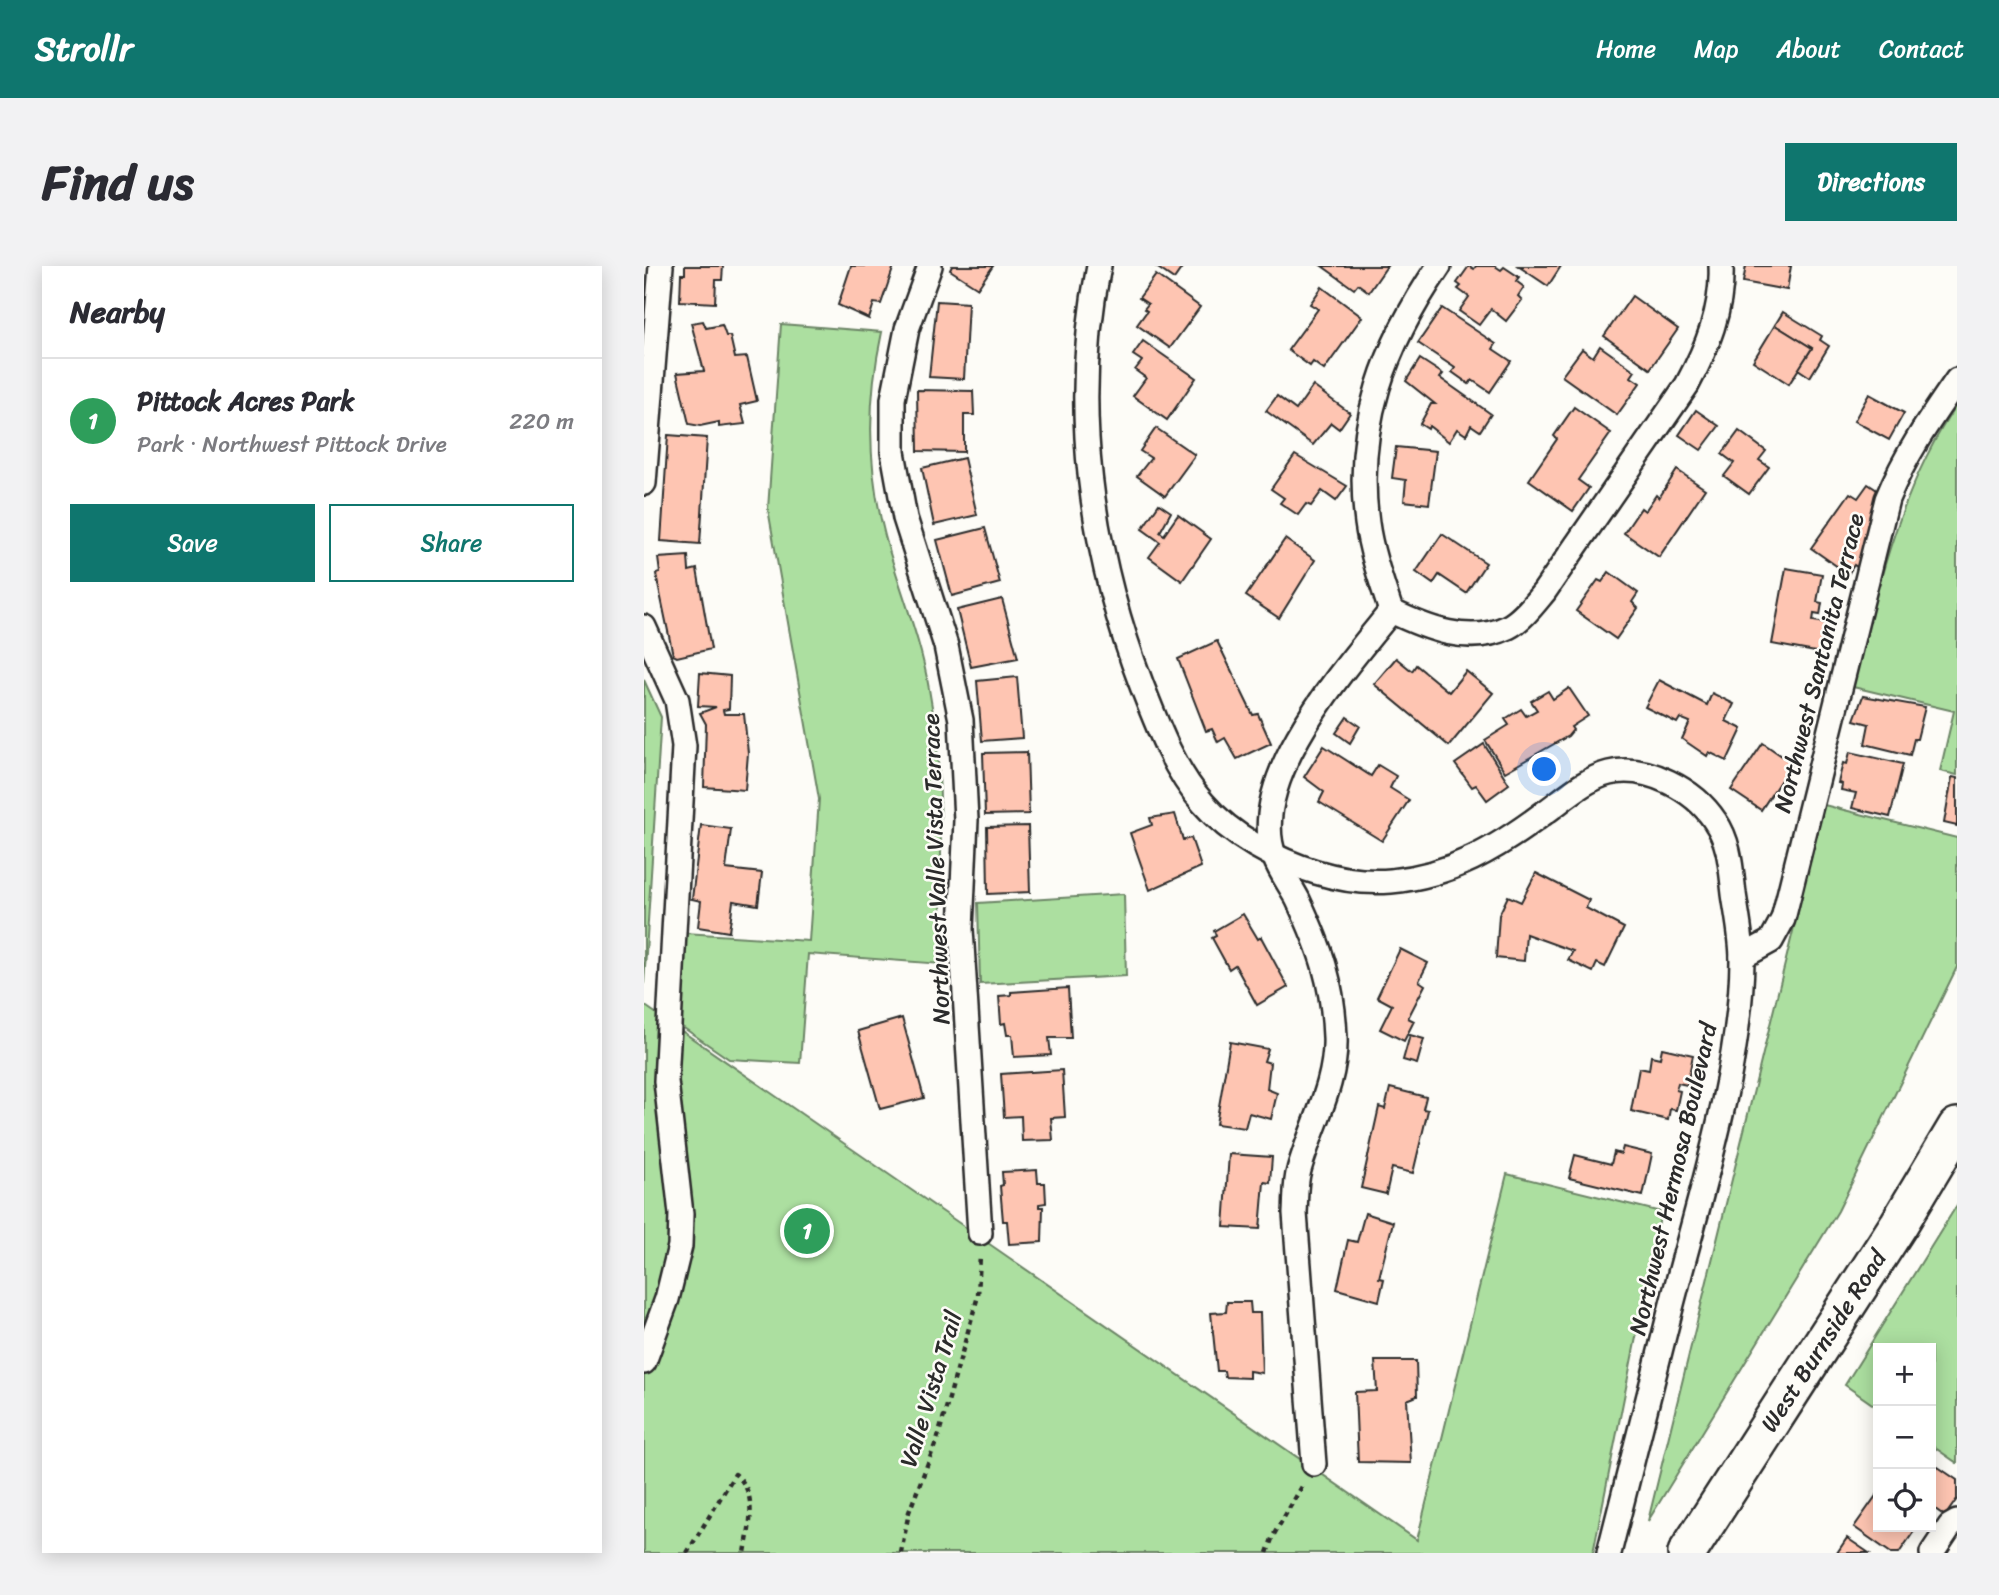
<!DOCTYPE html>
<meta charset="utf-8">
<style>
body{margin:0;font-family:Sriracha,sans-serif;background:#f2f2f3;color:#2b2b33}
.controls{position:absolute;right:21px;bottom:21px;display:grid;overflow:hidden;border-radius:0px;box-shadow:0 4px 18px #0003}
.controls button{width:63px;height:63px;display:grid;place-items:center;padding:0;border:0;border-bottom:2px solid #e1e1e2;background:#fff;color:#2b2b33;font:35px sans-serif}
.you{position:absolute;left:901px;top:504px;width:24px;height:24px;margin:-18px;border:5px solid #fff;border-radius:50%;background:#1a73e8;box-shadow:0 0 0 10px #1a73e833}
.badge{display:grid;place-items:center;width:46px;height:46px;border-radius:50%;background:#0f766e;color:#fff;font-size:23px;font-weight:700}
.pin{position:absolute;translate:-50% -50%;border:4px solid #fff;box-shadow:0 2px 7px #0006}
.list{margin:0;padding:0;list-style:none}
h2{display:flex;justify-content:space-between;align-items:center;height:91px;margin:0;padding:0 28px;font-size:30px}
h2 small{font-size:23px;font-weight:400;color:#7c7c81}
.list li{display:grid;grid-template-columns:46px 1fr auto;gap:21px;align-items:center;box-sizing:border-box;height:126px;padding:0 28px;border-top:2px solid #e1e1e2}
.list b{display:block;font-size:26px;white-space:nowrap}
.list p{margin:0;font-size:23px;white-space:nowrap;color:#7c7c81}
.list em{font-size:23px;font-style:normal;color:#7c7c81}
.actions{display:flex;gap:14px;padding:21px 28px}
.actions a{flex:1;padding:16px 0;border:2px solid #0f766e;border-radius:0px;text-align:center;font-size:24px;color:#0f766e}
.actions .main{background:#0f766e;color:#fff}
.icon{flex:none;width:38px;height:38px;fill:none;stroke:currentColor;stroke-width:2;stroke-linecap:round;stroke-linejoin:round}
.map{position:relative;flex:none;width:1313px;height:1287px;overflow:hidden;border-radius:0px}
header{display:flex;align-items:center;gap:42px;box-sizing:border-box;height:98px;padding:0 35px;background:#0f766e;color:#fff}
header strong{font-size:33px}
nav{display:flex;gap:38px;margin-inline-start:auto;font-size:24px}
.intro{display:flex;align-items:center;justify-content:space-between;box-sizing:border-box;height:168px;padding:0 42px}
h1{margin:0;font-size:49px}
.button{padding:18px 32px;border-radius:0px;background:#0f766e;color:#fff;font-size:24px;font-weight:700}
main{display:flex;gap:42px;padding:0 42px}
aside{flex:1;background:#fff;border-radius:0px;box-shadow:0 4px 18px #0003}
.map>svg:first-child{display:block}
</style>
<header>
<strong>Strollr</strong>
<nav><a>Home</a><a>Map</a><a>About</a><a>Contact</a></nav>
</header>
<div class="intro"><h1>Find us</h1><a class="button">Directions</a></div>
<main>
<aside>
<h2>Nearby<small></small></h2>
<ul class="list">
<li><span class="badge" style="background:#2e9e5b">1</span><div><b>Pittock Acres Park</b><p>Park · Northwest Pittock Drive</p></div><em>220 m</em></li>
</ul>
<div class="actions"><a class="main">Save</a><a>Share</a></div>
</aside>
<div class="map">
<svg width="1313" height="1287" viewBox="0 0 1313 1287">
<rect width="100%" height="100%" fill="#fdfcf7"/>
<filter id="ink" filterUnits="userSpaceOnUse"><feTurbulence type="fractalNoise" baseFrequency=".0143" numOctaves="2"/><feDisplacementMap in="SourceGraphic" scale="14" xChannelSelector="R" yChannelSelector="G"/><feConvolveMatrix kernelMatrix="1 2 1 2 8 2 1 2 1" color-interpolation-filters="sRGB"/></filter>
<g filter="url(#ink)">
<g fill="#acdfa0" stroke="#6c8566" stroke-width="2">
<path d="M137 58 238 66C223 134 223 202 241 270 255 322 276 370 285 423 302 514 295 606 298 698L164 688 156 797 85 793 34 758 41 667 165 675 175 533 124 243Z"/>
<path d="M1313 138V509L1296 505 1310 445 1209 421C1234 320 1255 224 1313 138Z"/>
<polygon points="0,414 17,451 0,718"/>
<polygon points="1180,539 1313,572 1313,701 1194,945 1004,1255"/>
<polygon points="480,628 482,710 336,718 334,637"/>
<polygon points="0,739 773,1274 863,908 1017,946 949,1287 0,1287"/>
<polygon points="1313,939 1313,1197 1287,1179 1287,1082 1234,1082 1234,1142 1201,1119"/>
</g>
<g fill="#fec5b2" stroke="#2b2b2b" stroke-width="2">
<polygon points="41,0 79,0 78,14 72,14 71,37 36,35 37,8 41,8"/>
<polygon points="207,0 250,0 237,38 230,37 225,53 194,39"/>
<polygon points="308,0 349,0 334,22 306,4"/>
<polygon points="511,0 539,0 530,13"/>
<polygon points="678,0 743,0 725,26 714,18 710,23"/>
<polygon points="825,0 830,3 832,0 851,0 857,4 860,1 875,11 872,15 880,21 874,30 878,34 862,55 847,43 835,59 815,45 825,31 814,23 817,20 813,17"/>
<polygon points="874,0 917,0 904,20"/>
<polygon points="1102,0 1147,0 1143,24 1099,16"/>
<polygon points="512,9 556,41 526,82 493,59 503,45 500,43 504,38 495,32"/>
<polygon points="678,21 718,51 680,104 669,96 666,100 644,84 674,43 666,38"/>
<polygon points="988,30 1034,63 1006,103 960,70"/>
<polygon points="293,35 324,37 320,113 285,111"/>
<polygon points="798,42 852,78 849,83 867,95 846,126 828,114 825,118 808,106 811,102 774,77"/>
<polygon points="1139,46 1178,70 1176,74 1185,80 1166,111 1154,103 1168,82 1131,59"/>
<polygon points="59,55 62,62 78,59 82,70 86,70 91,92 103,91 113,135 96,139 101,158 75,161 75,156 56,160 45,158 33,107 60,105 47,57"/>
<polygon points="1131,59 1168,82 1145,118 1109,95"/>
<polygon points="499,75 552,112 523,154 489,130 502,112 491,104 498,95 489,89"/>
<polygon points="956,80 991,105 987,111 996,117 973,149 918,110 938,83 949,91"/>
<polygon points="776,93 799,108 796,112 847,148 836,165 827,159 822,169 813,163 805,176 785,160 784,163 776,158 787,138 791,138 762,115"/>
<polygon points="669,120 706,147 695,163 687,157 669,179 622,145 633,130 652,144"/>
<polygon points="273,124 329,125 330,149 320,149 320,186 274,185"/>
<polygon points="1225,128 1260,147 1245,174 1210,155"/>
<polygon points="930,141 967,167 934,214 945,222 929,245 885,214 913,173 910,170"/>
<polygon points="1052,144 1075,160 1057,184 1035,169"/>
<polygon points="512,162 551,189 521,230 493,210 507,192 496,185"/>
<polygon points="1095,165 1122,185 1115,194 1125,201 1105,228 1080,210 1090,197 1078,188"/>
<polygon points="24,169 63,172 56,278 17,275"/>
<polygon points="752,181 792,185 785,238 760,235 762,214 748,212"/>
<polygon points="651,189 703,220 692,235 678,225 667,240 662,238 654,249 636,237 640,232 627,223"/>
<polygon points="320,192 333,249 290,259 278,202"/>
<polygon points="1033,204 1061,223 1015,291 980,267 997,242 1001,245 1012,229 1015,232"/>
<polygon points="1224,218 1239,228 1214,302 1210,299 1204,308 1167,282 1206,227 1214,232"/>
<polygon points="515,238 527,246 516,266 520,269 534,249 567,273 538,315 505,291 516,276 498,263"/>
<polygon points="341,262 356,317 308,330 293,274"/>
<polygon points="798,268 842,297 822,327 795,309 789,318 772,306"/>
<polygon points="641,273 671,294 635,352 602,330"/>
<polygon points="44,290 45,305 53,303 67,383 33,391 29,389 12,308 16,307 14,292"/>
<polygon points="1142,302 1178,308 1173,336 1178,337 1176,349 1170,348 1169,355 1182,357 1177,387 1128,378"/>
<polygon points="965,306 994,327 988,336 994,342 972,373 932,345 954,314 958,316"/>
<polygon points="358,333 374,392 327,401 313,344"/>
<polygon points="573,375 609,449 614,448 627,477 593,493 581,472 574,476 568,463 562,465 534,393"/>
<polygon points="752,392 768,405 772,399 805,426 822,405 849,427 805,480 730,418"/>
<polygon points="56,407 86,410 85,443 79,444 80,448 100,448 104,487 101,524 60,521 62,458 56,447 72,441 54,440"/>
<polygon points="373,411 378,472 338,475 333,415"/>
<polygon points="1015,414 1063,439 1068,427 1090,438 1082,455 1098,463 1083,495 1065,486 1063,490 1038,473 1046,456 1036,452 1033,457 1001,441"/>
<polygon points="925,422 944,450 927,461 929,464 924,470 861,506 841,474 865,459 861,453 877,443 882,450 893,444 887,435 904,425 909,433"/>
<polygon points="1219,430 1281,441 1273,473 1270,473 1266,489 1221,478 1225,458 1210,454"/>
<polygon points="703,451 716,460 706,477 692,467"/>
<polygon points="1119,477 1148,497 1117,544 1087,524"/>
<polygon points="840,478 865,518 843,534 832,519 828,521 811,498"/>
<polygon points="680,480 727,510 734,499 752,510 746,522 765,534 738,575 675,536 680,526 660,511"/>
<polygon points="383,486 385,548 341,549 339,487"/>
<polygon points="1206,486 1259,498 1246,551 1208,542 1212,527 1197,524 1198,518 1194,517 1199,497 1203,498"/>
<polygon points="1308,511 1313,512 1313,560 1300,557"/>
<polygon points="531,548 539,574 547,572 557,601 506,624 486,567 508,559 506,552"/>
<polygon points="57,559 87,563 82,603 118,607 114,639 89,635 85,666 54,661 57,635 48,633"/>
<polygon points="384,560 386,626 344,628 343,561"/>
<polygon points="892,607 945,634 942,642 980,662 961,701 953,697 949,706 924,694 929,685 882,668 880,695 852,692 855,649 864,630 877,636"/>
<polygon points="599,648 614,673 617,671 644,721 613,739 591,699 585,703 568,672 572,670 570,665"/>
<polygon points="756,683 784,697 775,715 781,719 764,752 770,755 760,775 736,763 748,739 733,731"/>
<polygon points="424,722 427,772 405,772 407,789 370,791 368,769 363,769 361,757 357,758 355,730 367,729 367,726"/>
<polygon points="258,752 280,832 236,843 214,765"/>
<polygon points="766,769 780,773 773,798 759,794"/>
<polygon points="586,776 624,783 620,795 626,797 623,823 633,827 627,853 605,847 601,862 572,858"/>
<polygon points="1018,782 1049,789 1043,819 1034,817 1032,824 1036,825 1032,844 1026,843 1024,854 987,845 995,802 1005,804 1007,790 1016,792"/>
<polygon points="418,804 421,851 407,852 409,874 378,875 377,850 360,851 357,808"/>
<polygon points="746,822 782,831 779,843 784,844 769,907 748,902 742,928 717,922 735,841 741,843"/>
<polygon points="979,881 1008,888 999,930 925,912 931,889 967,898 970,886 977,888"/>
<polygon points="585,888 628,891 626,917 620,916 616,963 580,961"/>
<polygon points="393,904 394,917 401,917 402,937 395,938 395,941 399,941 398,976 365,978 363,955 359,955 356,920 359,919 358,906"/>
<polygon points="721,947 749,956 735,1012 740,1013 735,1035 693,1023 704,974 713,976"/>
<polygon points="583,1036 606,1036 607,1047 616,1047 618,1107 605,1105 605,1112 581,1111 580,1105 573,1105 567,1047 582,1046"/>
<polygon points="731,1095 772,1095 773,1130 763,1134 767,1197 714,1196 711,1126 733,1125"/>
<polygon points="1294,1201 1313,1214 1313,1233 1301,1250 1287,1240 1287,1210"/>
<polygon points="1234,1227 1234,1261 1273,1261 1255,1287 1247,1287 1210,1261"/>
<polygon points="1203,1272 1225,1287 1193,1287"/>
</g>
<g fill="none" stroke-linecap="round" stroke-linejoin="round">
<g stroke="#2b2b2b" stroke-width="28">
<g id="street">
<polyline points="286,0 263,63 249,133 249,186 261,252 302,380 317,454 322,554 317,663 336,967"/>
<path d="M455 0C426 140 447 287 498 420 514 461 530 504 559 537 587 570 632 594 672 606 695 613 722 617 747 615 808 609 852 583 900 547 920 533 941 513 965 507 1003 498 1051 524 1071 555 1086 576 1087 603 1090 628 1093 649 1098 672 1098 694 1097 802 1055 933 1028 1038 1007 1121 986 1204 965 1287"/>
<polyline points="0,217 17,0"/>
<path d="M747 345C782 362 826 380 864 361 878 354 890 338 900 326L1043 119C1063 82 1079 43 1077 0"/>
<polyline points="0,361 33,434 40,480 22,815 37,948 36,980 23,1033 0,1096"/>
<path d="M1098 691 1127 675 1139 653 1243 233C1261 189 1286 153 1313 114"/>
<path d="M670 1198 651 947C652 933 651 917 655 904 667 860 693 818 691 771 689 717 677 683 654 634 647 620 636 606 631 592 600 515 702 401 747 345 738 317 727 287 723 257 710 159 741 79 795 0"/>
<polyline points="1288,1287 1306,1260 1313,1256"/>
</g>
</g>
<g stroke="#2b2b2b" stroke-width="42">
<g id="primary">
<path id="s1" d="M1043 1287 1255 958 1313 861"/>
</g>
</g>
<g stroke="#2b2b2b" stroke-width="4.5" stroke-dasharray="5 5" stroke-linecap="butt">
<path d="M43 1287 91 1208C115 1227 105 1261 101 1287"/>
<polyline points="257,1287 265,1246 294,1171 334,1030 336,989"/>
<polyline points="623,1287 629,1270 660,1217"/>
</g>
<use href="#street" stroke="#fdfcf7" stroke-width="23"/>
<use href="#primary" stroke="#fdfcf7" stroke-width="37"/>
</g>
</g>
<g text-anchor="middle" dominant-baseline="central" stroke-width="5" stroke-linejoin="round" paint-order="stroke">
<g font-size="24" fill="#2b2b2b" stroke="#fdfcf7">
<text transform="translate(1175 397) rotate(-76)">Northwest Santanita Terrace</text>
<text transform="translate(292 603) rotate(-92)">Northwest Valle Vista Terrace</text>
<text transform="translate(1029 913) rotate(-77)">Northwest Hermosa Boulevard</text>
<text stroke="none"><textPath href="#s1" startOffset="252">West Burnside Road</textPath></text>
<text transform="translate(287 1123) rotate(-73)">Valle Vista Trail</text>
</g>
</g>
</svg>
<div class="controls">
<button>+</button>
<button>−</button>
<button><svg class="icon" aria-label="locate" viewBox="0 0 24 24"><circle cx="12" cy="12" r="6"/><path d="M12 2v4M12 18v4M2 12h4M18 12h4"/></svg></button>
</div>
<div class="you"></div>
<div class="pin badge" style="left:163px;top:965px;background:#2e9e5b">1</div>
</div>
</main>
